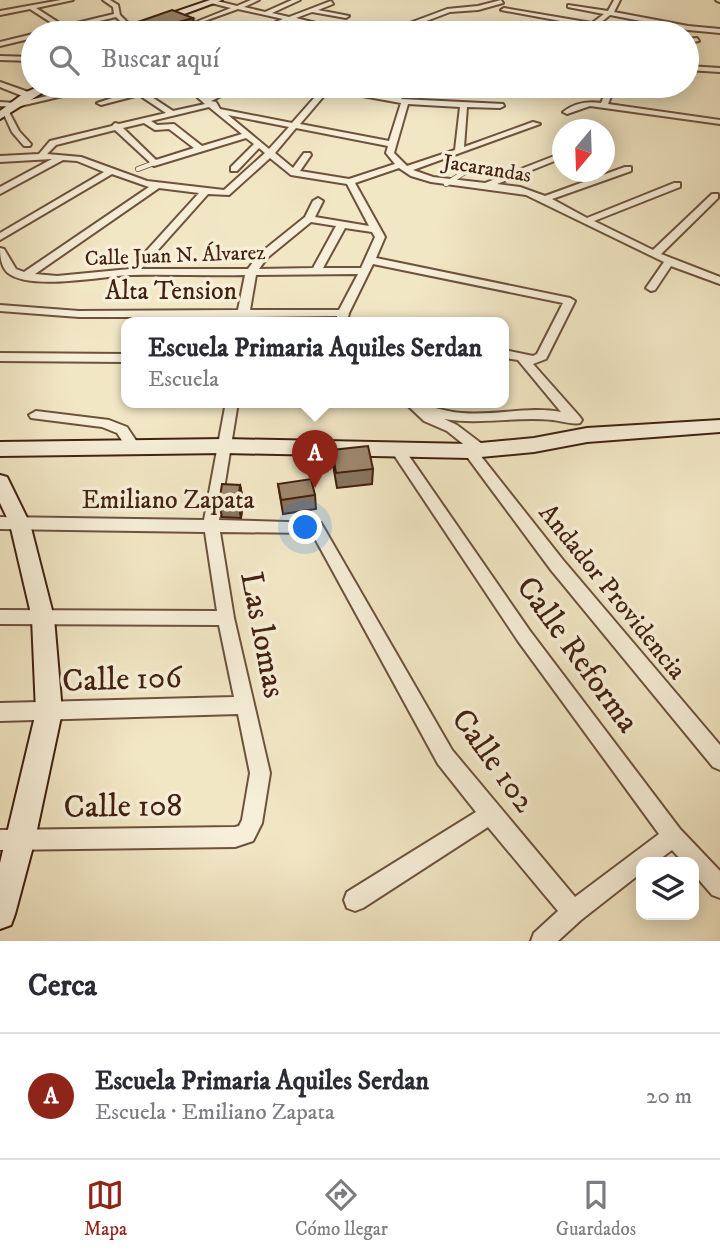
<!DOCTYPE html>
<html lang="es">
<meta charset="utf-8">
<style>
body{margin:0;font-family:"IM FELL DW Pica",serif;background:#f7f7f7;color:#2b2b33}
.controls{position:absolute;right:21px;bottom:21px;display:grid;overflow:hidden;border-radius:14px;box-shadow:0 4px 18px #0003}
.controls button{width:63px;height:63px;display:grid;place-items:center;padding:0;border:0;border-bottom:2px solid #e1e1e2;background:#fff;color:#2b2b33;font:35px sans-serif}
.compass{position:absolute;left:552px;top:119px;width:63px;height:63px;border-radius:50%;background:#fff;box-shadow:0 4px 18px #0003;rotate:199deg}
.you{position:absolute;left:306px;top:528px;width:24px;height:24px;margin:-18px;border:5px solid #fff;border-radius:50%;background:#1a73e8;box-shadow:0 0 0 10px #1a73e833}
.badge{display:grid;place-items:center;width:46px;height:46px;border-radius:50%;background:#8f2418;color:#fff;font-size:23px;font-weight:700}
.pin{position:absolute;translate:-50% -58px;filter:drop-shadow(0 2px 4px #0008)}
.pin::after{content:'';position:absolute;top:37px;width:24px;height:21px;background:inherit;clip-path:polygon(0 0,100% 0,50% 100%)}
.popup{position:absolute;left:121px;top:317px;width:388px;height:91px;box-sizing:border-box;display:grid;place-content:center;border-radius:14px;background:#fff;filter:drop-shadow(0 2px 5px #0005);font-size:23px;white-space:nowrap;color:#7c7c81}
.popup b{font-size:26px;color:#2b2b33}
.popup::after{content:'';position:absolute;left:50%;top:100%;margin-left:-14px;border:14px solid transparent;border-top-color:#fff}
.list{margin:0;padding:0;list-style:none}
h2{display:flex;justify-content:space-between;align-items:center;height:91px;margin:0;padding:0 28px;font-size:30px}
h2 small{font-size:23px;font-weight:400;color:#7c7c81}
.list li{display:grid;grid-template-columns:46px 1fr auto;gap:21px;align-items:center;box-sizing:border-box;height:126px;padding:0 28px;border-top:2px solid #e1e1e2}
.list b{display:block;font-size:26px;white-space:nowrap}
.list p{margin:0;font-size:23px;white-space:nowrap;color:#7c7c81}
.list em{font-size:23px;font-style:normal;color:#7c7c81}
.icon{flex:none;width:38px;height:38px;fill:none;stroke:currentColor;stroke-width:2;stroke-linecap:round;stroke-linejoin:round}
.map{position:relative;flex:none;width:720px;height:941px;overflow:hidden}
.search{position:absolute;background:#fff;box-shadow:0 4px 18px #0003;left:21px;right:21px;top:21px;height:77px;display:flex;align-items:center;gap:18px;box-sizing:border-box;padding:0 24px;border-radius:38px;color:#7c7c81;font-size:26px}
.sheet{height:217px;background:#fff}
nav{display:flex;justify-content:space-around;align-items:center;box-sizing:border-box;height:98px;border-top:2px solid #e1e1e2;background:#fff;font-size:19px;color:#7c7c81}
nav a{display:grid;justify-items:center;gap:4px}
nav .on{color:#8f2418}
.map>svg:first-child{display:block}
</style>
<div class="map">
<svg width="720" height="941" viewBox="0 0 720 941">
<rect width="100%" height="100%" fill="#f2e7c5"/>
<filter id="stains"><feTurbulence type="fractalNoise" baseFrequency=".00286" numOctaves="4"/><feColorMatrix values="0 0 0 0 .2 0 0 0 0 .09 0 0 0 0 .02 0 0 0 .5 -.17"/></filter>
<radialGradient id="worn" r=".72"><stop offset=".6" stop-color="#630" stop-opacity="0"/><stop offset="1" stop-color="#630" stop-opacity=".3"/></radialGradient>
<g fill="none" stroke-linecap="round" stroke-linejoin="round">
<g stroke="#6e523d" stroke-width="6">
<g id="lane">
<polyline points="138,169 154,163"/>
<polyline points="446,184 468,170"/>
</g>
</g>
<g stroke="#6e523d" stroke-width="4">
<g id="street">
<polygon points="61,0 73,0 36,8 64,26 114,14 113,7 103,0 110,0 118,5 120,15 138,33 132,33 116,17 49,33 39,33 58,27 30,9 0,15 0,11"/>
<path d="M213 0 237 6 251 0H259L244 7 265 12 292 0H300L272 13 289 17 331 1 333 4 318 10 349 16 346 18 312 12 296 18 324 25 343 33C326 33 310 23 293 21 279 20 265 33 250 33L283 19 238 9 196 24V22L231 8 211 3Z"/>
<polygon points="501,0 503,3 478,10 450,12 408,28 344,33 407,24 447,9 478,6"/>
<polygon points="614,0 620,0 614,12 688,26 720,29 720,33 688,30 610,15 599,24 646,33 633,33 595,27 586,33 579,33 588,26 501,10 504,8 592,23 604,14 568,7 568,5 608,11"/>
<polygon points="716,0 720,0 720,2 717,1"/>
<polygon points="512,23 561,31 564,33 551,33 510,26"/>
<polygon points="460,27 472,32 473,33 458,30"/>
<polygon points="33,34 33,38 0,46 0,42"/>
<polygon points="697,38 699,41 687,43 687,39"/>
<polygon points="0,56 33,57 33,61 0,60"/>
<polygon points="687,66 720,68 720,72 687,70"/>
<polygon points="0,82 31,93 32,95 25,97 0,87"/>
<polygon points="92,86 105,86 16,107 0,106 0,102 16,103"/>
<path d="M127 86H135L173 111 205 104 185 86H192L207 98 234 86H242L211 101 216 102 220 109 292 123 322 89 315 86H328L394 98 405 86H412L401 99 503 104 504 106 500 108 467 107 464 147 533 122 540 124 413 170 433 177 485 183 562 153V158L497 184 520 187 545 196 625 167H631V171L552 199 587 218 674 183H680V187L594 221 653 250 712 194H718V198L661 254 720 277V284L671 266 655 290 651 291 646 288 664 262 526 195 431 182 411 176 399 168 355 183 385 237 376 258 570 298 575 301 546 359 533 364 580 417 582 420 580 423C571 425 562 421 553 420 517 416 481 425 444 419L457 425 486 447 488 450 486 453 480 455 563 560 720 745V770L713 767 551 570 465 454 463 451 467 447 447 431 424 421 404 402C422 402 442 412 462 413 495 416 529 406 561 412L518 360 504 358V350L533 356 537 354 563 303 373 264 349 313 347 322H337V316L248 317 247 322H237V317H79L0 311V305L79 311 238 310 245 275C207 276 169 274 131 275 102 276 31 291 8 273 1 267 0 256 0 248L4 249 16 269 24 272 149 187 112 174 0 240V233L104 172 77 161 63 160 0 194V187L52 159 0 162V156L39 154 50 141 112 126 115 123 119 124 166 113 139 95 101 105 97 103 134 91ZM329 90 401 103 389 141 300 124ZM408 104 460 107 455 150 407 166 394 153ZM209 107 242 134 202 146 174 124 157 125 151 121ZM228 115 289 127 269 149ZM144 123 155 130 169 129 194 148 156 160 123 128ZM296 128 388 146 386 153 395 164 349 179 300 171 311 155 310 153H304L293 168 275 153ZM115 130 154 166 246 138 254 144 231 167V171H237L259 148 265 153 224 190 147 181 81 157 47 154 56 145ZM270 158 291 175 347 184 369 226 315 217 323 201 318 198 313 201 305 217 259 254 248 269H141L208 194 229 195ZM159 188 199 193 130 269 57 276 35 274ZM311 222 336 226 313 268 259 269 267 258ZM345 228 372 232 375 237 361 268H323ZM358 274 339 310H250L256 275Z"/>
<polygon points="427,86 445,86 488,93 484,95"/>
<path d="M615 86H623L612 94 608 104 720 120V124L590 106 567 114 563 112C575 103 587 101 601 103L606 91Z"/>
<polygon points="2,110 8,110 19,131 31,144 30,146 24,146 12,132"/>
<polygon points="0,353 126,354 126,362 0,361"/>
<polygon points="226,402 238,402 219,520 321,523 452,750 575,897 659,834 518,641 390,449 392,446 402,446 530,631 680,829 720,871 720,898 712,895 694,874 694,862 683,862 672,850 656,862 641,862 641,873 581,920 558,941 531,941 534,933 558,911 488,827 363,908 355,911 347,908 344,900 347,892 476,812 438,764 312,533 220,532 234,618 270,773 262,823 253,841 235,847 0,850 0,830 235,827 239,826 242,820 250,773 238,714 0,721 0,703 234,697 219,625 0,624 0,610 217,611 205,532 0,529 0,517 204,520"/>
<polygon points="36,411 109,420 127,427 141,448 134,453 129,451 117,433 102,427 31,418 29,415"/>
</g>
</g>
<g stroke="#422110" stroke-width="4">
<g id="secondary">
<polygon points="210,0 222,0 133,33 125,33 128,28"/>
<polygon points="40,86 53,86 0,119 0,111 24,93"/>
<polygon points="720,420 720,432 587,442 534,452 470,458 225,453 0,456 0,442 225,439 470,444 534,438 587,428"/>
<polygon points="0,475 7,477 30,524 54,618 62,712 35,839 15,914 11,925 0,929 0,863 36,712 32,618 10,524 0,503"/>
</g>
</g>
<use href="#lane" stroke="#f7efd9" stroke-width="4.5"/>
<use href="#street" fill="#f7efd9" fill-rule="evenodd"/>
<use href="#secondary" fill="#f7efd9" fill-rule="evenodd"/>
</g>
<g fill="#88755f" stroke="#422110" stroke-width="2">
<polygon points="193,18 195,29 180,33 141,33 138,22"/>
<polygon points="332,450 373,469 372,484 337,488 333,465"/>
<polygon points="278,484 315,495 316,509 283,514"/>
<polygon points="240,485 243,500 241,518 222,517 219,503"/>
</g>
<g fill="#6f5f4d" stroke="#422110" stroke-width="2">
<polygon points="193,18 195,29 180,33 154,33 153,29"/>
<polygon points="240,485 243,500 241,518 238,503"/>
</g>
<g fill="#9e886e" stroke="#422110" stroke-width="2">
<polygon points="172,10 193,18 153,29 138,22"/>
<polygon points="368,446 373,469 336,473 332,450"/>
<polygon points="311,479 315,495 281,500 278,484"/>
<polygon points="222,484 240,485 238,503 219,503"/>
</g>
<g text-anchor="middle" dominant-baseline="central" stroke-width="7" stroke-linejoin="round" paint-order="stroke">
<g font-size="21" fill="#422110" stroke="#f7efd9">
<text transform="translate(487 169) rotate(9)">Jacarandas</text>
<text transform="translate(175 256) rotate(-2)">Calle Juan N. Álvarez</text>
</g>
<g font-size="26" fill="#422110" stroke="#f7efd9">
<text x="171" y="291">Alta Tension</text>
<text x="168" y="500">Emiliano Zapata</text>
<text transform="translate(612 592) rotate(51)">Andador Providencia</text>
</g>
<g font-size="32" fill="#422110" stroke="#f7efd9">
<text transform="translate(262 635) rotate(79)">Las lomas</text>
<text transform="translate(577 655) rotate(54)">Calle Reforma</text>
<text transform="translate(122 680) rotate(-2)">Calle 106</text>
<text transform="translate(493 761) rotate(54)">Calle 102</text>
<text transform="translate(123 807) rotate(-1)">Calle 108</text>
</g>
</g>
<rect width="100%" height="100%" filter="url(#stains)"/>
<rect width="100%" height="100%" fill="url(#worn)"/>
</svg>
<div class="controls">
<button><svg class="icon" aria-label="layers" viewBox="0 0 24 24"><path d="M12 4l9 5-9 5-9-5zM3 14l9 5 9-5"/></svg></button>
</div>
<svg class="compass" viewBox="-18 -18 36 36"><path d="M0-13l5 13h-10z" fill="#e53935"/><path d="M0 13l5-13h-10z" fill="#7c7c81"/></svg>
<div class="you"></div>
<div class="pin badge" style="left:315px;top:488px">A</div>
<div class="popup"><b>Escuela Primaria Aquiles Serdan</b>Escuela</div>
<div class="search"><svg class="icon" aria-label="search" viewBox="0 0 24 24"><circle cx="10" cy="10" r="6"/><path d="M15 15l6 6"/></svg>Buscar aquí</div>
</div>
<section class="sheet">
<h2>Cerca<small></small></h2>
<ul class="list">
<li><span class="badge">A</span><div><b>Escuela Primaria Aquiles Serdan</b><p>Escuela · Emiliano Zapata</p></div><em>20 m</em></li>
</ul>
</section>
<nav>
<a class="on"><svg class="icon" aria-label="map" viewBox="0 0 24 24"><path d="M3 6l6-2 6 2 6-2v14l-6 2-6-2-6 2zM9 4v14M15 6v14"/></svg>Mapa</a>
<a><svg class="icon" aria-label="directions" viewBox="0 0 24 24"><path d="M12 3l9 9-9 9-9-9zM9 14v-3h6M13 9l2 2-2 2"/></svg>Cómo llegar</a>
<a><svg class="icon" aria-label="saved" viewBox="0 0 24 24"><path d="M7 4h10v16l-5-4-5 4z"/></svg>Guardados</a>
</nav>
